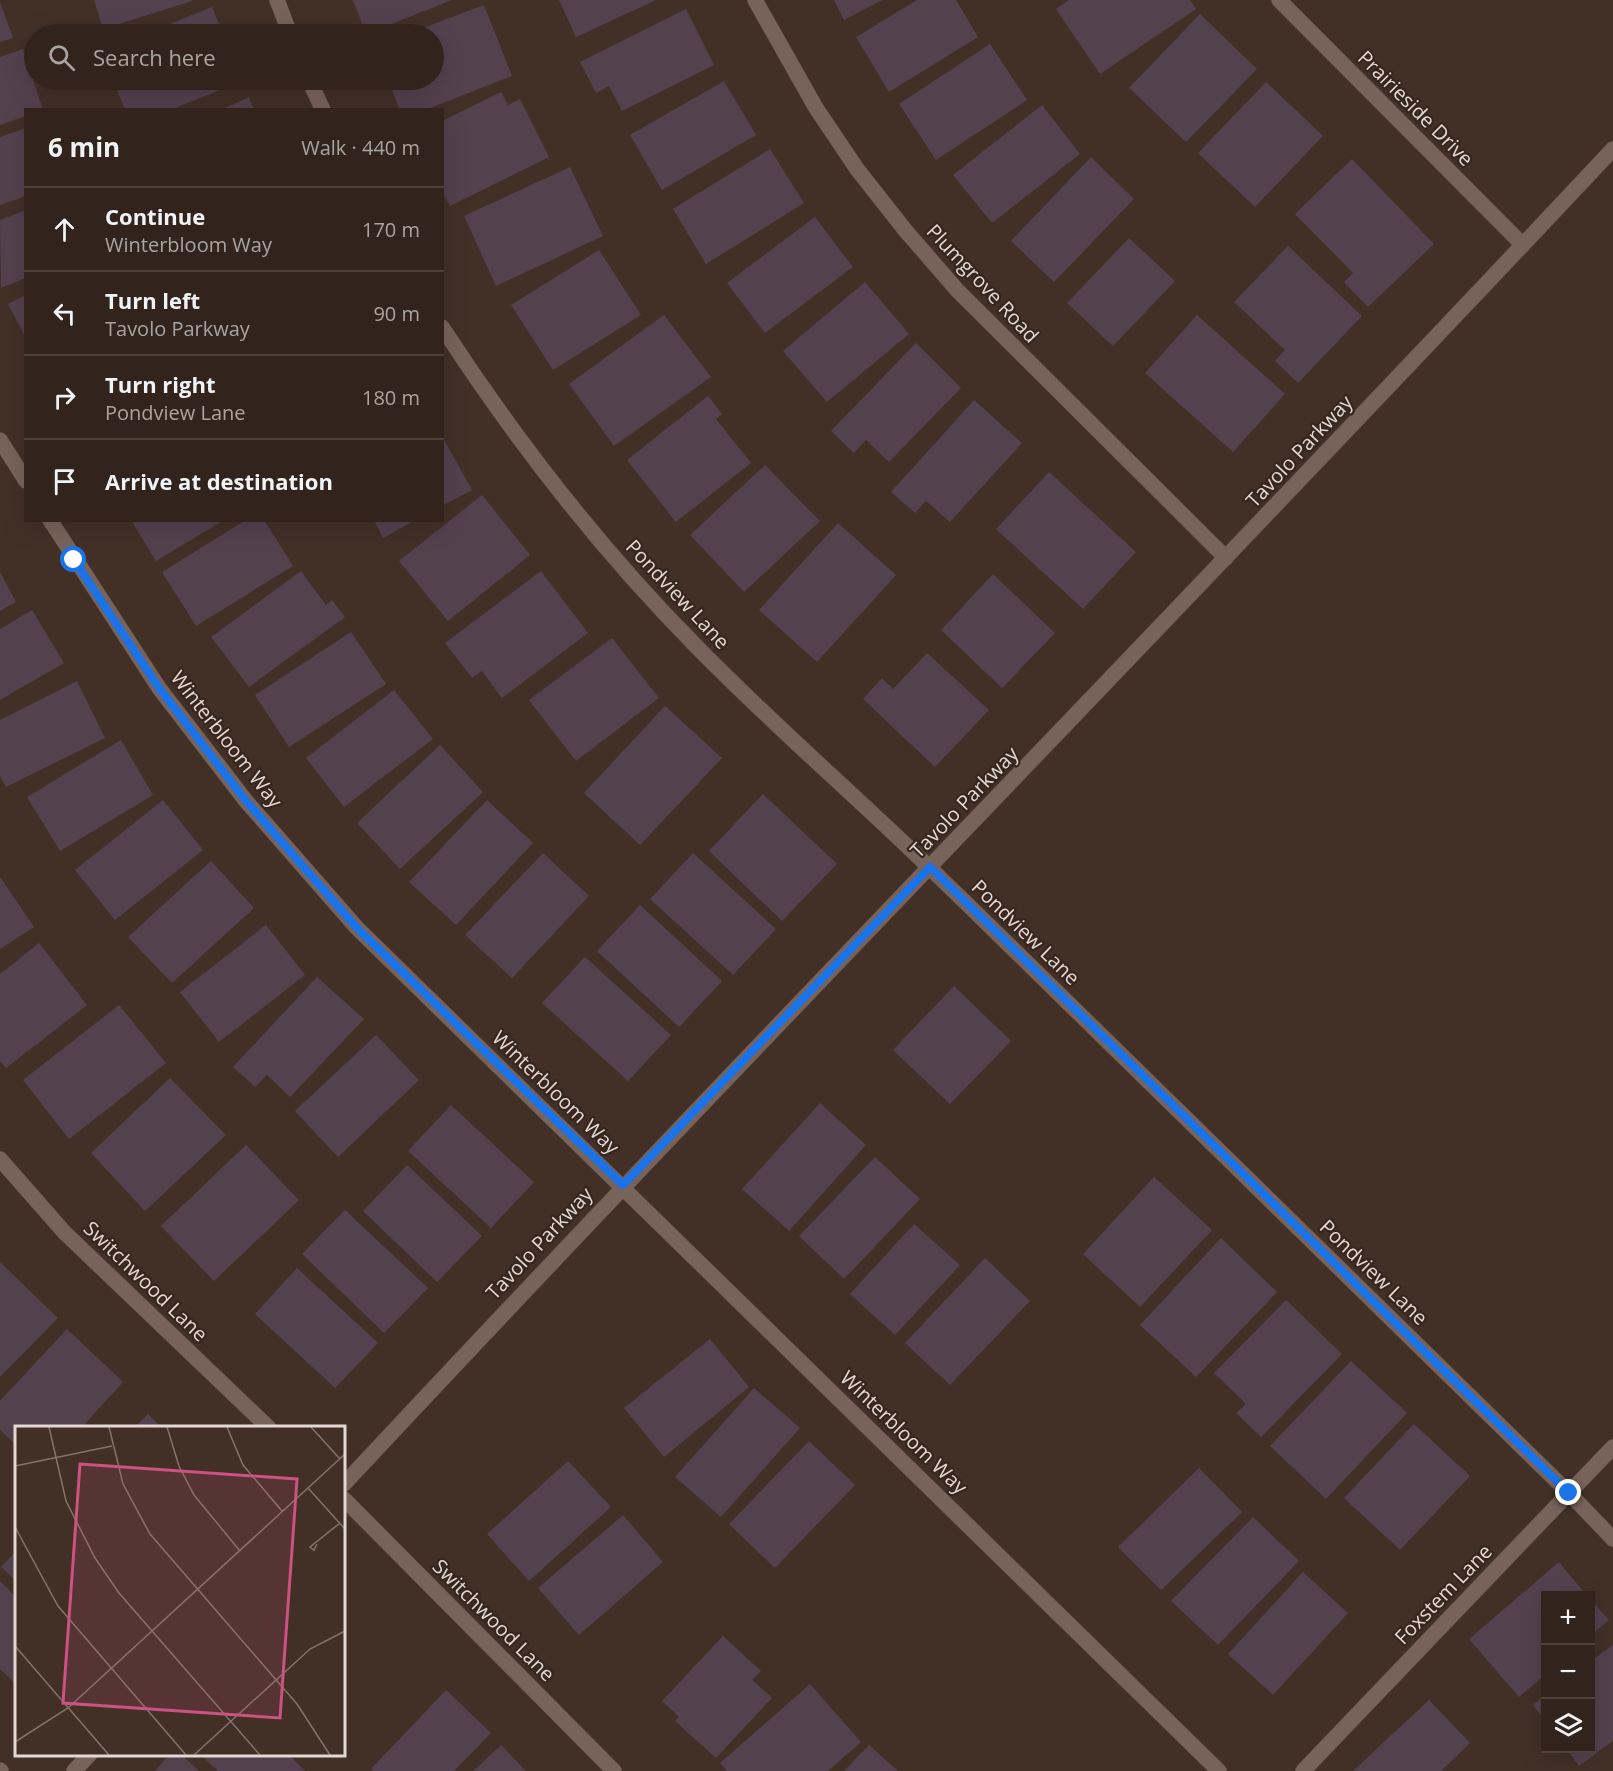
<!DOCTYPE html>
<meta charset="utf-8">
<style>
body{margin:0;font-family:"Open Sans",sans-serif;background:#3d302a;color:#f1f3f6}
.controls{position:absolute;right:18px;bottom:18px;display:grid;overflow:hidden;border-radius:0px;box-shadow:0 6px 24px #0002}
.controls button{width:54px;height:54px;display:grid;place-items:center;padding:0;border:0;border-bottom:2px solid #4d413b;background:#32241d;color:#f1f3f6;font:30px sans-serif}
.stop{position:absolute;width:18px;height:18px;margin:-14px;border:4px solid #1a73e8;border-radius:50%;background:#fff}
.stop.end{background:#1a73e8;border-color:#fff;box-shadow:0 2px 6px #0008}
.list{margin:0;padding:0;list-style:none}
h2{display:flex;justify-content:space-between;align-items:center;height:78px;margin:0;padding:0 24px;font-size:26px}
h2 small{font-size:20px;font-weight:400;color:#a8a4a4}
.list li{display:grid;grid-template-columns:39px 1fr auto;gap:18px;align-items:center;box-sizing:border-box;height:84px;padding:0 24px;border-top:2px solid #4d413b}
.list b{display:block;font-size:22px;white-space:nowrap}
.list p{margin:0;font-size:20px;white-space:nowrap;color:#a8a4a4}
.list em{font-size:20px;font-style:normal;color:#a8a4a4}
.icon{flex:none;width:33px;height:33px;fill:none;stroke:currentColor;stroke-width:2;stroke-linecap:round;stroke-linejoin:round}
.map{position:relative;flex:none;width:1613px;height:1771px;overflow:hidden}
.search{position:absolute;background:#32241d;box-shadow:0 6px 24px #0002;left:24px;top:24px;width:420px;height:66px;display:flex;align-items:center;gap:15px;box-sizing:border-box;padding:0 21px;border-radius:33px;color:#a8a4a4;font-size:22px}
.panel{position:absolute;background:#32241d;box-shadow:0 6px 24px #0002;left:24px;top:108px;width:420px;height:414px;border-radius:0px}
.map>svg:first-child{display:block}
</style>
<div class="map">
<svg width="1613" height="1771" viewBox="0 0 1613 1771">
<rect width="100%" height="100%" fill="#423027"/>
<g fill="#53414d">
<polygon points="94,0 192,0 192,1 103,29"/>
<polygon points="353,0 452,0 366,34"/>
<polygon points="559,0 656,0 576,37"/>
<polygon points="834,0 882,0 844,20"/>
<polygon points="917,0 956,0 978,37 889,92 856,37"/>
<polygon points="1069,0 1190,0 1196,9 1100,74 1056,9"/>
<polygon points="0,2 13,38 0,42"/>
<polygon points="484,5 512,76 425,110 400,110 388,80 434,80 434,34 407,34"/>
<polygon points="212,7 223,34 145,34"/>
<polygon points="686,9 714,65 622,111 609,86 596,93 580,62"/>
<polygon points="1200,14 1257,69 1186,142 1129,88"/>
<polygon points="990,44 1027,100 936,160 899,104"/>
<polygon points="23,49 43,110 26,110 26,116 0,125 0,57"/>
<polygon points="113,80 245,80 170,110 125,110"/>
<polygon points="724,81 756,135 662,190 630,135"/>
<polygon points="1266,82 1323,136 1255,207 1198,153"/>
<polygon points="501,92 508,105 520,99 549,157 450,206 442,191 442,121"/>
<polygon points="249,97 254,110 221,110"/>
<polygon points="1042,105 1080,154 992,223 953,175"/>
<polygon points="26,128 26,196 0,205 0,137"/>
<polygon points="770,149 804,203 706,264 673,209"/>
<polygon points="1091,157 1134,199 1054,282 1011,241"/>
<polygon points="1352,159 1434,244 1368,307 1344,282 1353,273 1295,214"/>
<polygon points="570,167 603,236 496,286 464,216"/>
<polygon points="26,210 26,278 1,288 0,220"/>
<polygon points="815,217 853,267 765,333 727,283"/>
<polygon points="1129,238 1175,281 1113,346 1067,303"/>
<polygon points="1288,246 1362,316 1298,383 1275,361 1285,350 1234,302"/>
<polygon points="599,250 641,315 553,370 511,305"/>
<polygon points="865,282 909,334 827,402 783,351"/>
<polygon points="26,295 26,338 8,304"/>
<polygon points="664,315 711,377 614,446 569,384"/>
<polygon points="1197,315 1285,394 1233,452 1145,373"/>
<polygon points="916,343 961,388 889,462 866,440 854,453 831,431"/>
<polygon points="708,396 722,414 716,419 751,463 676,522 627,460"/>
<polygon points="974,400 1022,443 950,522 926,501 915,513 891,492"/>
<polygon points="442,436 472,490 442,506"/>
<polygon points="765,465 820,521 744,592 690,535"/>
<polygon points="1049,472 1136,552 1083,609 996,529"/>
<polygon points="482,495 530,555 448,621 399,561"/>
<polygon points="131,520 224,520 156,561"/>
<polygon points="246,520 264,520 293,566 196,626 162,572"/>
<polygon points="374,520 416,520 383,538"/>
<polygon points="838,523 896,575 817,662 759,610"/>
<polygon points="301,571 326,605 332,600 345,617 249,687 211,637"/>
<polygon points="541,571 588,633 502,698 482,671 472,678 445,643"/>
<polygon points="0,572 16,602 0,611"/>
<polygon points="993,574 1055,633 1002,688 941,630"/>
<polygon points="32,610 64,663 0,700 0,629"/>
<polygon points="351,632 386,684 289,747 255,695"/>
<polygon points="612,638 659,698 576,761 529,700"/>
<polygon points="927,653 989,710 935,767 863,699 882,678 893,689"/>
<polygon points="77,681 105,738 6,787 0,776 0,720"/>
<polygon points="394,690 433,739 344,807 306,758"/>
<polygon points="665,706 722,758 640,845 584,793"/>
<polygon points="121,740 153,795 60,851 27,797"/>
<polygon points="440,745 483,792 400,869 357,823"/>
<polygon points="763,794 837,864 782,921 709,851"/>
<polygon points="163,800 203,850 115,920 75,870"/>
<polygon points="487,800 533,843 456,925 409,882"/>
<polygon points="543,853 589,896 512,978 465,935"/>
<polygon points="693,853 776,929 733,975 650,899"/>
<polygon points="211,861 254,908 172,983 128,937"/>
<polygon points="0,877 34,927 0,949"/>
<polygon points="640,905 722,981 679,1027 597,951"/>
<polygon points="266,925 305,975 219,1042 180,992"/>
<polygon points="39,943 87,1005 6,1068 0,1061 0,974"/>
<polygon points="585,957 671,1035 628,1081 542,1003"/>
<polygon points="317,977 364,1019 290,1097 267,1075 255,1087 233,1067"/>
<polygon points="954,986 1011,1041 950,1104 893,1050"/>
<polygon points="119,1005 166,1063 69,1139 23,1080"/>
<polygon points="376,1035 419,1080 338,1157 295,1111"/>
<polygon points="170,1078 226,1135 145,1211 91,1153"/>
<polygon points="820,1103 866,1145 789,1231 742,1189"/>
<polygon points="451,1105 534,1182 491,1228 408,1151"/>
<polygon points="246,1145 299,1200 214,1281 161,1226"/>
<polygon points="875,1157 920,1199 844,1279 799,1236"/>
<polygon points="407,1165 482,1236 437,1282 363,1211"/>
<polygon points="1154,1177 1212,1230 1140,1307 1083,1254"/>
<polygon points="345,1210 428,1288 384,1333 302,1254"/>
<polygon points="914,1224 960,1265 895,1335 850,1294"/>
<polygon points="1221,1238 1277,1292 1196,1377 1140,1325"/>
<polygon points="985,1258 1030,1301 950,1385 905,1343"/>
<polygon points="1,1263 58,1318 0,1377 0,1264"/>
<polygon points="297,1268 378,1343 335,1388 255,1314"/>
<polygon points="1286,1300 1342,1354 1261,1437 1236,1413 1246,1404 1214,1373"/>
<polygon points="67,1329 123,1382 81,1428 16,1428 16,1445 0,1430 0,1401"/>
<polygon points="710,1339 749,1387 664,1457 624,1408"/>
<polygon points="1351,1361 1407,1413 1326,1499 1270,1446"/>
<polygon points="754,1388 800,1428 721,1517 675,1477"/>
<polygon points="148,1414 162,1428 134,1428"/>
<polygon points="1414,1424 1470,1476 1400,1550 1344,1498"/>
<polygon points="809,1441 855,1485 775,1568 729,1524"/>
<polygon points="568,1461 611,1507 529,1581 487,1534"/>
<polygon points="1199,1468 1242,1512 1161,1590 1118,1547"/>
<polygon points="623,1515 663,1562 579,1635 538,1588"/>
<polygon points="1253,1517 1299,1561 1218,1645 1171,1601"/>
<polygon points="16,1551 16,1581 1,1567"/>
<polygon points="1559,1562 1587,1596 1546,1596 1546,1674 1519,1697 1469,1639"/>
<polygon points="1303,1572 1348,1613 1273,1695 1228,1654"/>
<polygon points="0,1581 16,1597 16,1684 0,1669"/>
<polygon points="1590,1599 1609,1620 1590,1636"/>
<polygon points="723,1636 761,1671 752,1680 772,1698 716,1758 675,1721 679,1717 662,1701"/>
<polygon points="1613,1645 1613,1741 1579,1766 1566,1748 1590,1748 1590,1662"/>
<polygon points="810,1684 861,1742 828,1771 727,1771 720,1763"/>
<polygon points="446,1690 491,1733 454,1771 373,1771 371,1769"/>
<polygon points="1546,1695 1546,1722 1533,1705"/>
<polygon points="1429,1700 1470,1743 1441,1771 1353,1771"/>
<polygon points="501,1745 526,1771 473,1771"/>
<polygon points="869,1745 898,1771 844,1771"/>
<polygon points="170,1754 181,1754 199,1771 155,1771"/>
<polygon points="200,1754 288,1754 305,1771 218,1771"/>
</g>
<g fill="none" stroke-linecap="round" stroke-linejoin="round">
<g stroke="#5d4e47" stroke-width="16">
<g id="minor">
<polyline points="277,0 290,34"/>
<polyline points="755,0 816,108 857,169 905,230 957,290 1226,558"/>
<polyline points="1279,0 1523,245"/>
<polyline points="309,80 323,110"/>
<path d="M442 327C517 442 600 549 696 646 772 724 855 795 933 871 1146 1077 1357 1285 1569 1493L1613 1539"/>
<polyline points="0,440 26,481"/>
<polyline points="50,520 159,688 246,801 357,928 1219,1771"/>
<polyline points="0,1159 64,1232 269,1428"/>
<path d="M344 1484C763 1035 1193 597 1613 149"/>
<polyline points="344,1499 614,1771"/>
<polyline points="0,1770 1,1771"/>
<polyline points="74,1771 90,1754"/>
<polyline points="1303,1771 1613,1447"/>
</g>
</g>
<use href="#minor" stroke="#78635a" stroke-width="15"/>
</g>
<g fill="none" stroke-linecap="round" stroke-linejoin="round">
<polyline stroke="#1a73e8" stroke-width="8" points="74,560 159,688 246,801 357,928 623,1185 930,867 1569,1493"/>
</g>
<g text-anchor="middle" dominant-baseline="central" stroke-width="4.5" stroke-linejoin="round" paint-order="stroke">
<g font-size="20" fill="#e4d8d3" stroke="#37261e">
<text transform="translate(1416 108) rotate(45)">Prairieside Drive</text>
<text transform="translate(983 283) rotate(47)">Plumgrove Road</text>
<text transform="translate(1299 451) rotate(-47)">Tavolo Parkway</text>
<text transform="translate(678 594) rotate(47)">Pondview Lane</text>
<text transform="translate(227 739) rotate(52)">Winterbloom Way</text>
<text transform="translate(964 802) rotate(-46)">Tavolo Parkway</text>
<text transform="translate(1026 932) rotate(44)">Pondview Lane</text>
<text transform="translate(556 1092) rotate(44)">Winterbloom Way</text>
<text transform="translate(539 1243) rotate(-47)">Tavolo Parkway</text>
<text transform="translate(1374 1272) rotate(44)">Pondview Lane</text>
<text transform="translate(146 1281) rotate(44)">Switchwood Lane</text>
<text transform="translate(904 1432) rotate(44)">Winterbloom Way</text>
<text transform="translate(1443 1594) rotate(-46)">Foxstem Lane</text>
<text transform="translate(494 1620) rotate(45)">Switchwood Lane</text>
</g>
</g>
<g transform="translate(15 1426)">
<rect width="330" height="330" fill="#423027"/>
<path fill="none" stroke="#83736c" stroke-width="1.5" d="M34 1 51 75 80 132 104 167 245 329M94 1 108 58 135 108 282 278 315 329M152 1 164 40 179 69 225 125M212 1 228 39 267 85M296 1 325 33M0 40 97 20M293 62 330 103M0 101 43 180 171 329M302 118 299 124 295 121 325 97M0 220 94 329M0 316 53 282 330 28M179 329 295 223 330 205"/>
<path fill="#cc527f" fill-opacity="0.15" stroke="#cc527f" stroke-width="3" d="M65 38 282 53 265 292 48 277Z"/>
<rect width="330" height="330" fill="none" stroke="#e4d8d3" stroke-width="3"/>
</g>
</svg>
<div class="controls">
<button>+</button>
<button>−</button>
<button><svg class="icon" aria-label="layers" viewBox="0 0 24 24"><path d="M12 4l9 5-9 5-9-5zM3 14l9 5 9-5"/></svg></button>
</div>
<div class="stop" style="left:74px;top:560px"></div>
<div class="stop end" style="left:1569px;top:1493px"></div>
<div class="search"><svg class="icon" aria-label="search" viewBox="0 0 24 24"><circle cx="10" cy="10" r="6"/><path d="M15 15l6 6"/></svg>Search here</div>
<section class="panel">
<h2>6 min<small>Walk · 440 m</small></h2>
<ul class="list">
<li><svg class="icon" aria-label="ahead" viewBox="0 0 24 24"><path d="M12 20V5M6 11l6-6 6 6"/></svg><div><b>Continue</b><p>Winterbloom Way</p></div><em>170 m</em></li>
<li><svg class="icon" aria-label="left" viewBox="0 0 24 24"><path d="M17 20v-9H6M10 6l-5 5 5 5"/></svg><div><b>Turn left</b><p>Tavolo Parkway</p></div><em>90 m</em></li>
<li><svg class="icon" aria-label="right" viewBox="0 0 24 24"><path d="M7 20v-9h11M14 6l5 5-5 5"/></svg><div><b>Turn right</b><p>Pondview Lane</p></div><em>180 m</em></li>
<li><svg class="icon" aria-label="arrive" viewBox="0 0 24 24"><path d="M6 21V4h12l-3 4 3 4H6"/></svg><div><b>Arrive at destination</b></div></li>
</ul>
</section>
</div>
